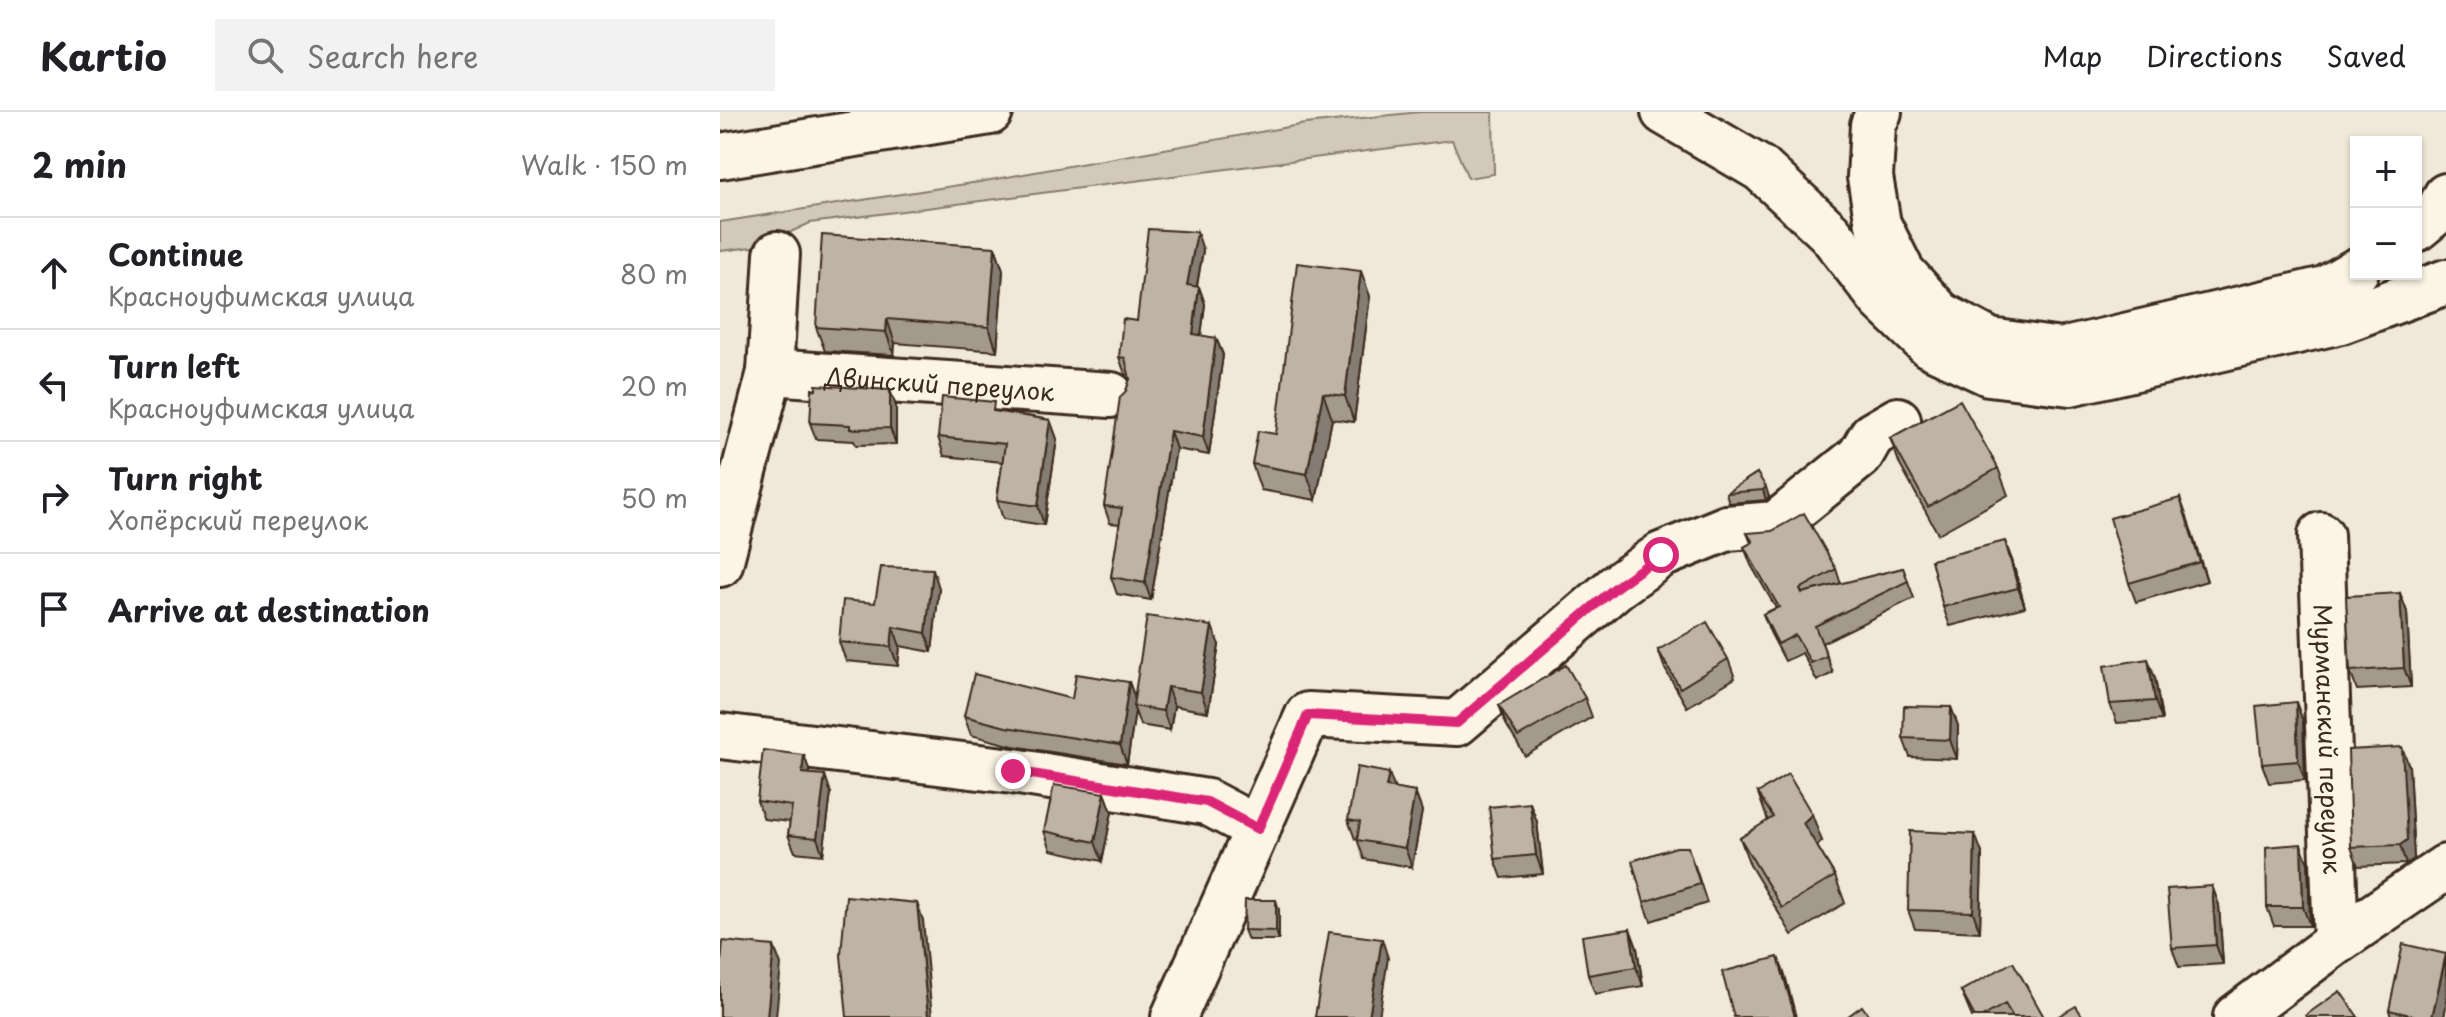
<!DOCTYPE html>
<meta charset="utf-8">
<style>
body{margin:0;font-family:"Playpen Sans",sans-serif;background:#f2f2f2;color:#202124}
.controls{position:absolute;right:24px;top:24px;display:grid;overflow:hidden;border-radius:0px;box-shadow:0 2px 6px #0004}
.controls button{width:72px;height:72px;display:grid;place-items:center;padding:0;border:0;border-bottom:2px solid #e0e0e0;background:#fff;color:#202124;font:40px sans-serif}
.stop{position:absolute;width:24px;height:24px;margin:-18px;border:6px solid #db2777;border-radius:50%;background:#fff}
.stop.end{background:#db2777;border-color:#fff;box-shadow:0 2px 8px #0008}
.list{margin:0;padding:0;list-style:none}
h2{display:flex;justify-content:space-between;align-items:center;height:104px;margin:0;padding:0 32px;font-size:34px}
h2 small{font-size:26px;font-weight:400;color:#757577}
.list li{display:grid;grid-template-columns:52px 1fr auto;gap:24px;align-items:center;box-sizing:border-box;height:112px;padding:0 32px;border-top:2px solid #e0e0e0}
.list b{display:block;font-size:30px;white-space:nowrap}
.list p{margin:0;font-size:26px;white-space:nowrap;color:#757577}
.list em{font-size:26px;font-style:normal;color:#757577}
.icon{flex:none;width:44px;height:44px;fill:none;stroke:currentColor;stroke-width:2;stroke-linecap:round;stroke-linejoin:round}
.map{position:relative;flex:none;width:1726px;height:905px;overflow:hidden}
header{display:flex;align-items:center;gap:48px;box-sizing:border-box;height:112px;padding:0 40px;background:#fff;border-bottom:2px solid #e0e0e0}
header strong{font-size:38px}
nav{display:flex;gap:44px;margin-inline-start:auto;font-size:28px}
.search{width:560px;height:72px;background:#f2f2f2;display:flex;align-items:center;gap:20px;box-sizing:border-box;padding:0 28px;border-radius:0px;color:#757577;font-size:30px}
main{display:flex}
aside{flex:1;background:#fff}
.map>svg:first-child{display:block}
</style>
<header>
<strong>Kartio</strong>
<div class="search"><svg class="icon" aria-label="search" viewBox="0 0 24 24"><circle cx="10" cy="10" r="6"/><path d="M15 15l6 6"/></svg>Search here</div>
<nav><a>Map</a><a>Directions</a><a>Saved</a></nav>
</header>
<main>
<aside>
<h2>2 min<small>Walk · 150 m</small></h2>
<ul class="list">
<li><svg class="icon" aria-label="ahead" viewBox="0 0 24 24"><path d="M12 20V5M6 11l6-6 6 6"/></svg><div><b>Continue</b><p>Красноуфимская улица</p></div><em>80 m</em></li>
<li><svg class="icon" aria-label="left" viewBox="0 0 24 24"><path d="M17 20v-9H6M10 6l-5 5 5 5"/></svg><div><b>Turn left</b><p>Красноуфимская улица</p></div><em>20 m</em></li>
<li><svg class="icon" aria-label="right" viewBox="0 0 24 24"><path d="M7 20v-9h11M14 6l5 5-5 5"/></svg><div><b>Turn right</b><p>Хопёрский переулок</p></div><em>50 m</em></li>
<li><svg class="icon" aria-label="arrive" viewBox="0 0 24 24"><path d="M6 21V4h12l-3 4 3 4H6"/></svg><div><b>Arrive at destination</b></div></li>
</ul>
</aside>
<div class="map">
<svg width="1726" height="905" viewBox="0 0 1726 905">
<rect width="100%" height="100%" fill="#f0e9d9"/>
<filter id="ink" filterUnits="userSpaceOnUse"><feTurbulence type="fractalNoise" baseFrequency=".0125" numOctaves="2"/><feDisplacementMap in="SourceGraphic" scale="16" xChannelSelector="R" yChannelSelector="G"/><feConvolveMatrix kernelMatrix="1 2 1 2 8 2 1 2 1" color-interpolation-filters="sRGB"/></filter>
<g filter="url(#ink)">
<polygon fill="#d2c9ba" stroke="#867a6c" stroke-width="2" points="700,0 773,0 774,62 748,66 732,28 90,111 41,134 0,139 0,110 265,69 585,12"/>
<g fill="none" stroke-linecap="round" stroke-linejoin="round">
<g stroke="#3b2a1e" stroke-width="50">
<g id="street">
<path id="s1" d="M50 260 391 283"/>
<path id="s2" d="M1601 423 1616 830"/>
<polyline points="0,452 50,260 57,142"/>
<polyline points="0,624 293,659 487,690 538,717"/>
<polyline points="454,905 588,603 737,611 896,475 941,443 1007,416 1056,412 1140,344 1152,323 1178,308"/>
<polyline points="1516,905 1616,830 1726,755"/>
</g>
</g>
<g stroke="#3b2a1e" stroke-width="50">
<g id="primary">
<polyline points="944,0 1041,57 1110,121 1161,187 1209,233 1269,261 1350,271 1621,209 1726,170"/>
<polyline points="1159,0 1153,13 1150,65 1158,112 1182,160 1220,202 1270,229 1341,239 1605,177 1636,159"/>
<polyline points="0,44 270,0"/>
<polyline points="1696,117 1719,98 1726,84"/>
</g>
</g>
<use href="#street" stroke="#fcf5e5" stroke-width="44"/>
<use href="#primary" stroke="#fcf5e5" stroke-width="44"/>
</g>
<g fill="#a39a8d" stroke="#3b2a1e" stroke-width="2">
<polygon points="275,135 283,158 277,239 175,231 174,243 105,239 96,215"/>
<polygon points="483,138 477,174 479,175 485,192 481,224 496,226 503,243 489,343 456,337 431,488 397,482 391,465 400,412 390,411 384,394 406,279 410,267 409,263 405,262 399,245 417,209"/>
<polygon points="650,184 634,310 612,307 596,388 541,378 532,352 556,322"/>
<polygon points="176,294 176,332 136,333 134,329 96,327 90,311"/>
<polygon points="278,299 330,308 337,327 324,413 283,407 277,388 282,350 224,344 218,325"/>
<polygon points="1170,326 1278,356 1288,383 1218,422 1180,353"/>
<polygon points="1037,361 1049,385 1046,388 1009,391 1006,381"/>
<polygon points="1460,386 1487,469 1416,490 1409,471"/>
<polygon points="1027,421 1116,457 1121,472 1183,456 1194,486 1102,531 1113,561 1097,569 1082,541 1065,549 1050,520 1043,502 1056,496 1031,453 1024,435 1031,431"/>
<polygon points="1292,448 1305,495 1230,514 1223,495"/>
<polygon points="219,476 212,540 180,534 178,554 126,549 119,530 155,491"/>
<polygon points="1680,481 1687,500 1691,575 1637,578 1630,559"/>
<polygon points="499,533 488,600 454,594 450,618 420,613 415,599 407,652 293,634 251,623 244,604 352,587 409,570 414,585"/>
<polygon points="938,538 1008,547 1015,566 967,595 945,557"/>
<polygon points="1435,566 1442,608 1397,611 1390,592"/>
<polygon points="865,586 872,605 805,644 786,612 779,593"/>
<polygon points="1231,595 1238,614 1237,647 1190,645 1183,626"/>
<polygon points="1583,609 1585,668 1549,671 1542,652"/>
<polygon points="84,643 90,662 111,681 103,743 75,740 68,723 70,710 44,707 37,689"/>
<polygon points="1689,654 1694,747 1686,752 1638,754 1631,735"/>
<polygon points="675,677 695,680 702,699 692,755 644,747 637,727 635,727 628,708"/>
<polygon points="385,681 392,700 382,749 331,738 324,719"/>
<polygon points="1038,681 1102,729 1097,734 1115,764 1125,791 1072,823 1030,753 1020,726 1048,709"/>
<polygon points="810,691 817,710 823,762 782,766 775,747"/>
<polygon points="1262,741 1260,820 1195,817 1188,798"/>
<polygon points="1588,751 1590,814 1554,814 1547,795"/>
<polygon points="975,754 987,791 931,809 924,790"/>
<polygon points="1492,774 1499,793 1503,852 1459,855 1452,836"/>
<polygon points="559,798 559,828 528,828 524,818"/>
<polygon points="910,817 917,836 923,874 875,882 868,863"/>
<polygon points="1726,842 1726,894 1724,905 1671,905 1669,898"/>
<polygon points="1241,879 1324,905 1252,905"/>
</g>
<g fill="#857d73" stroke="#3b2a1e" stroke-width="2">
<polygon points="477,120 483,138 474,190 467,173"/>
<polygon points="275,135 283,158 277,239 269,215"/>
<polygon points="641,159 650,184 634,310 625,284"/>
<polygon points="479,175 485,192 479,240 473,222"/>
<polygon points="167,207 175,231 174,243 166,220"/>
<polygon points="496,226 503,243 489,343 483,325"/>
<polygon points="170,278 176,294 176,332 170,316"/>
<polygon points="603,281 612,307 596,388 587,362"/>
<polygon points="330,308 337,327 324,413 318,394"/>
<polygon points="450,319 456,337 431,488 425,471"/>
<polygon points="1046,375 1049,385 1046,388 1043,378"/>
<polygon points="1460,386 1467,405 1487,469 1480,450"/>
<polygon points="1285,429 1292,448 1305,495 1298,476"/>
<polygon points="213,457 219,476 212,540 206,521"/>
<polygon points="1680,481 1687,500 1691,575 1684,556"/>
<polygon points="492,514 499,533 488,600 481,580"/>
<polygon points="173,515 180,534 178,554 171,535"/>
<polygon points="1428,547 1435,566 1442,608 1435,589"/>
<polygon points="409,570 416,589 413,594 415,599 407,652 400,633"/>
<polygon points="447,575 454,594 450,618 443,599"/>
<polygon points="1576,590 1583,609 1585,668 1578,649"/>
<polygon points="1231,595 1238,614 1237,647 1230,628"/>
<polygon points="1682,635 1689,654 1694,747 1686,752 1680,733"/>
<polygon points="84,643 90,660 88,678 82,661"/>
<polygon points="669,661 676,680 666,675"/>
<polygon points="105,663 111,681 103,743 97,726"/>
<polygon points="695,680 702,699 692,755 685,736"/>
<polygon points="385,681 392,700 382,749 375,730"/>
<polygon points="810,691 817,710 823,762 816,743"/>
<polygon points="1092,702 1102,729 1093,738 1083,711"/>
<polygon points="1255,722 1262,741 1260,820 1253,800"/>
<polygon points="1581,732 1588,751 1590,814 1583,795"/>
<polygon points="1492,774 1499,793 1503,852 1496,833"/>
<polygon points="556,788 559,798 559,828 556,819"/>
<polygon points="197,791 203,808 212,905 208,905"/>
<polygon points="910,817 917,836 923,874 916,855"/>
<polygon points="662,827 668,846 659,905 649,905"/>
<polygon points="54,834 61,853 56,905 47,905"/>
<polygon points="1726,844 1726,894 1724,905 1712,905"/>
<polygon points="1058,845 1065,863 1076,905 1075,905"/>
</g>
<g fill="#beb3a4" stroke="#3b2a1e" stroke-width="2">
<polygon points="428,117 477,120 467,173 479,175 473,222 496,226 483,325 450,319 425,471 391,465 402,396 384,394 400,285 406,279 410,267 405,246 399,245 403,207 417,209"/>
<polygon points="102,123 275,135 269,215 167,207 166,220 96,215"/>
<polygon points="577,151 641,159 625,284 603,281 587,362 532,352 538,319 556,322"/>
<polygon points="96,273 170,278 170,316 130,317 130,313 90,311 92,277 96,278"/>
<polygon points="222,285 274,290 273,299 330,308 318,394 277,388 285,332 218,325"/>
<polygon points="1240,288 1278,356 1208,395 1170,326"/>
<polygon points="1037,361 1046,375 1043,378 1006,381"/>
<polygon points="1460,386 1480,450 1409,471 1390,406"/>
<polygon points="1084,401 1116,457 1080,477 1082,481 1183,456 1188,469 1095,514 1107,544 1091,551 1075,523 1058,532 1043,502 1059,495 1024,435 1033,430 1027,421 1052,419"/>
<polygon points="1285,429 1298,476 1223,495 1211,448"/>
<polygon points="161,455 213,457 206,521 173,515 171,535 119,530 123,488 155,491"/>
<polygon points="1680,481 1684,556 1630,559 1626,484"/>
<polygon points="427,504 492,514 481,580 447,575 443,599 413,594"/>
<polygon points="987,510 1008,547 960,576 938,538"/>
<polygon points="1428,547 1435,589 1390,592 1384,554"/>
<polygon points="846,553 865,586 798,625 779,593"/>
<polygon points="254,562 352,587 356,562 409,570 400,633 286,615 244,604"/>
<polygon points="1576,590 1578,649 1542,652 1536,594"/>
<polygon points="1184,594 1231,595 1230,628 1183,626"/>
<polygon points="1682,635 1687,728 1680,733 1631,735 1628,638"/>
<polygon points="43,638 84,643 82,661 105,663 97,726 68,723 72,694 37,689"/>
<polygon points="637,655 669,661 666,675 695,680 685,736 637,728 640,710 628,708"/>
<polygon points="1068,662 1092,702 1083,711 1115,764 1062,796 1020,726 1053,705 1038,681"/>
<polygon points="334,673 385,681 375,730 324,719"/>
<polygon points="810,691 816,743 775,747 769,695"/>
<polygon points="1190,719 1255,722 1253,800 1188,798"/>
<polygon points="1581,732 1583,795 1547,795 1546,735"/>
<polygon points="956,735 968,735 980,772 924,790 912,749"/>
<polygon points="1492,774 1496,833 1452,836 1447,777"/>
<polygon points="126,784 197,791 208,905 127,905 121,843"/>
<polygon points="525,788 556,788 556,819 524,818"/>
<polygon points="910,817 916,855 868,863 862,824"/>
<polygon points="609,820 662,827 649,905 595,905"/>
<polygon points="3,829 54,834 47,905 0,905 0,862"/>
<polygon points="1683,832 1726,842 1712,905 1699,905 1669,898"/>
<polygon points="1058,845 1075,905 1014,905 1002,860"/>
<polygon points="1293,850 1324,905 1293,905 1285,892 1262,905 1255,905 1241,879"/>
<polygon points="1620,879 1638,905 1587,905 1586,903"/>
<polygon points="1142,894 1150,905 1127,905"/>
<polygon points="1356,894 1363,905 1337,905"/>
</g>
</g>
<g fill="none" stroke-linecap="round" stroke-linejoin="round" filter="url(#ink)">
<polyline stroke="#db2777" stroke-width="10" points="293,659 487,690 538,717 588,603 737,611 896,475 941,443"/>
</g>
<g text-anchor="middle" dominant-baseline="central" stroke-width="7" stroke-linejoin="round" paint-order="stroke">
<g font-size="24" fill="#3b2a1e" stroke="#fcf5e5">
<text stroke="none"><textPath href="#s1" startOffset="170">Двинский переулок</textPath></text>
<text stroke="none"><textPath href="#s2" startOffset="204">Мурманский переулок</textPath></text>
</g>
</g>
</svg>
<div class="controls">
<button>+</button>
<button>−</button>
</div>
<div class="stop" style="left:941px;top:443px"></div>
<div class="stop end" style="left:293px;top:659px"></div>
</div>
</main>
